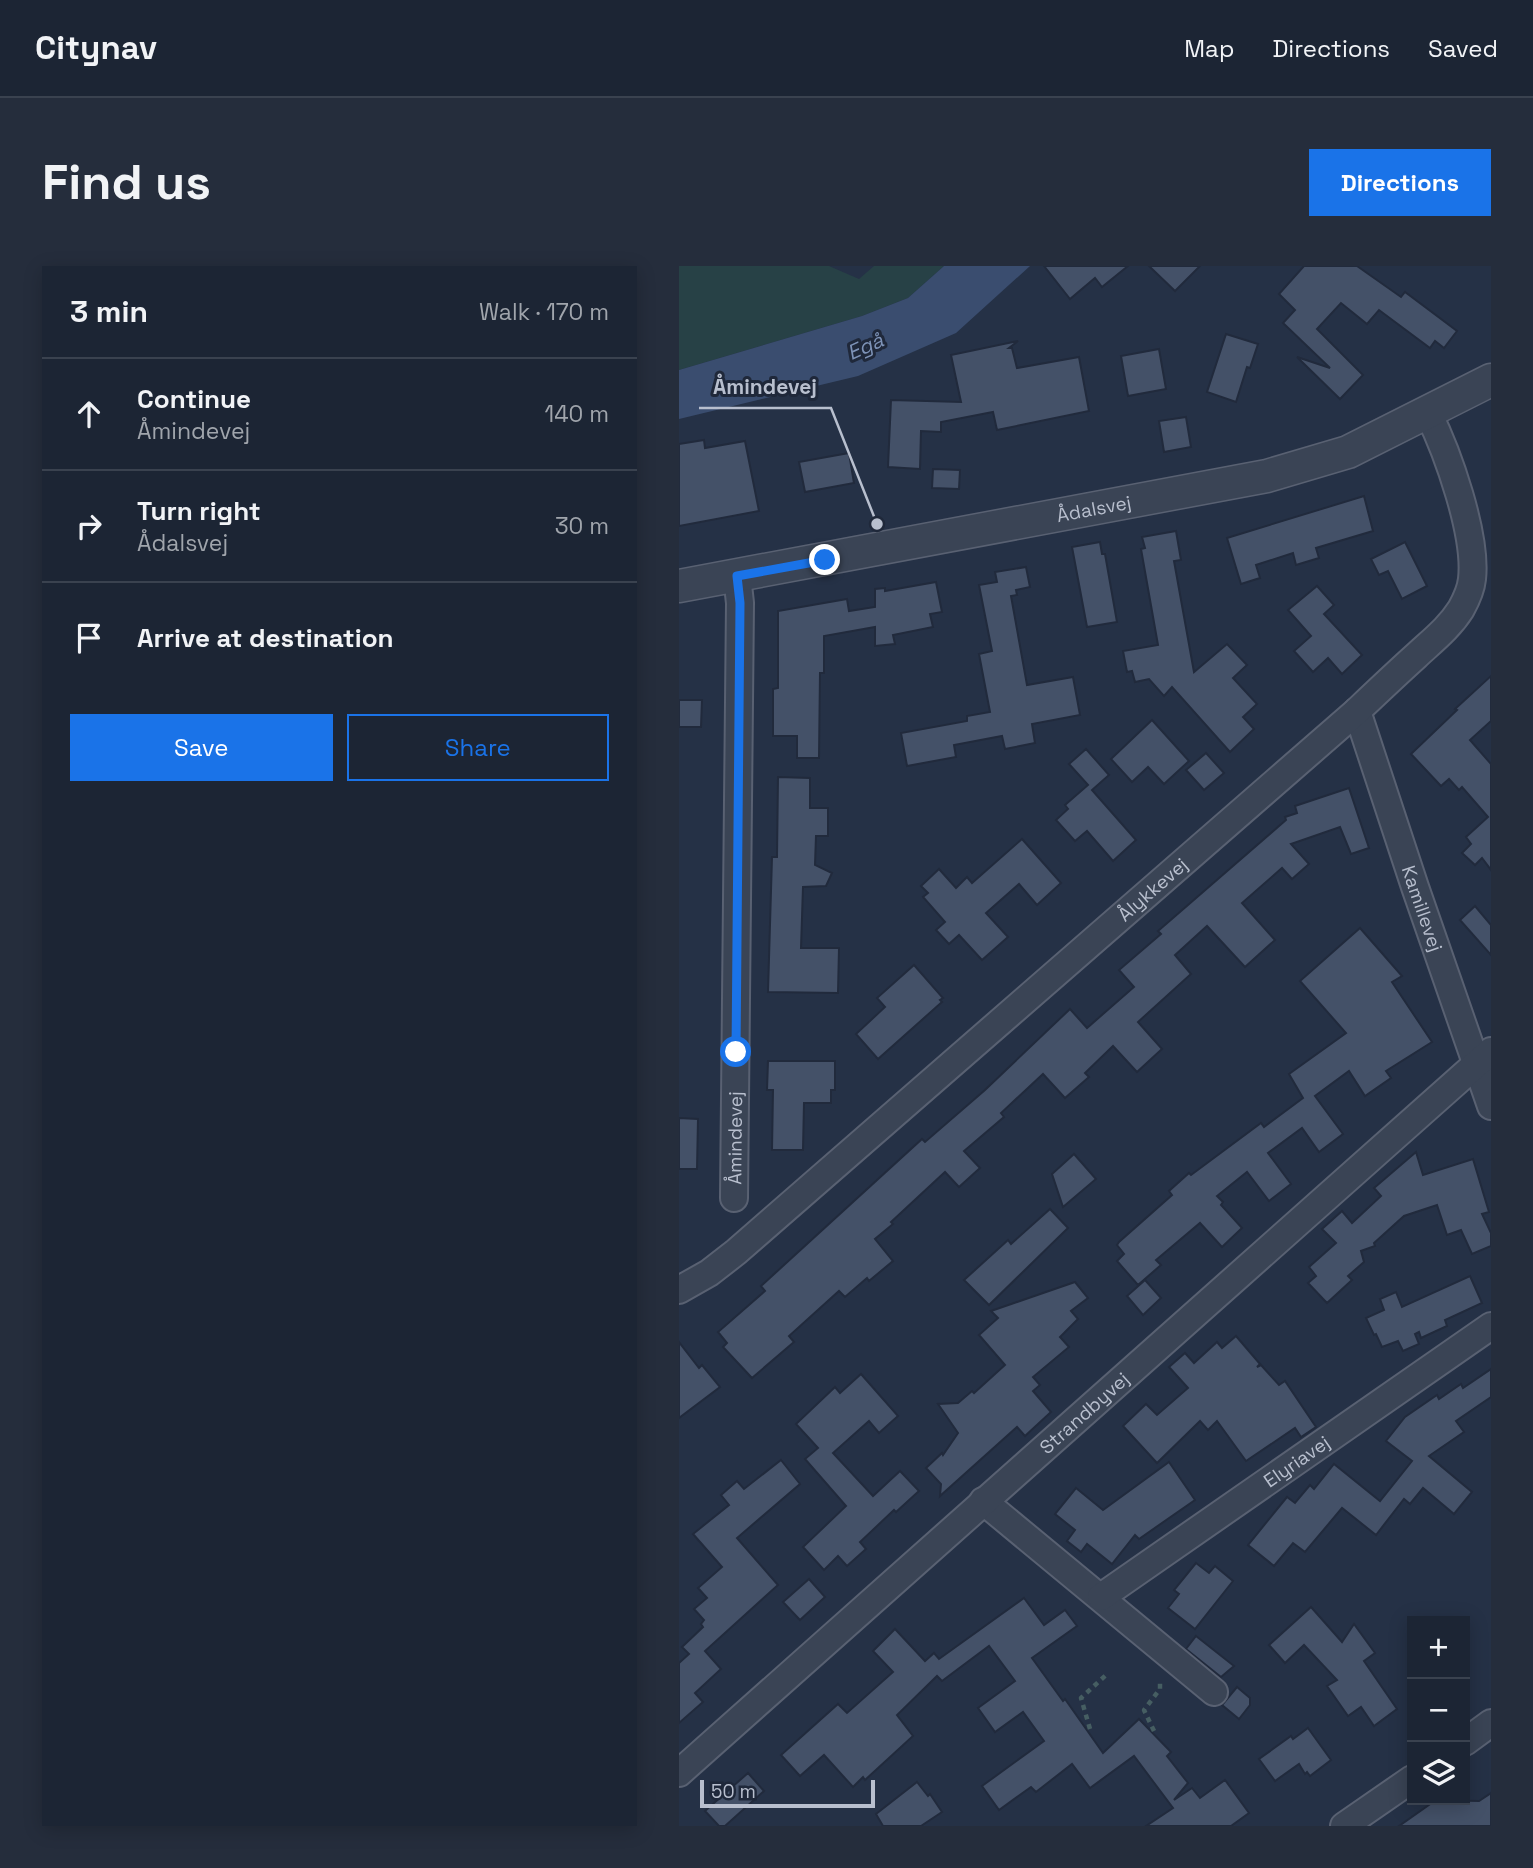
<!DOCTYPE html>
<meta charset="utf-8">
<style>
body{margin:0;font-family:"Space Grotesk",sans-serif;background:#252d3c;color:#f1f3f6}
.controls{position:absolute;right:21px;bottom:21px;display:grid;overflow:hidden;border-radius:0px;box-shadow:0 4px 18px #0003}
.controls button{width:63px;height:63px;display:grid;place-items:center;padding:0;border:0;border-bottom:2px solid #3a424f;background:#1c2534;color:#f1f3f6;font:35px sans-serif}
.scale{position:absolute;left:21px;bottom:18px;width:175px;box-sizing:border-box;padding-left:7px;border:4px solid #b8bfce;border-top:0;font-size:19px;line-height:24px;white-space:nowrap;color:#b8bfce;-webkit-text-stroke:5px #1f283a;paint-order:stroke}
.stop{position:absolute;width:21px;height:21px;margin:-16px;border:5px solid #1a73e8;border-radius:50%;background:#fff}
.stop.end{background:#1a73e8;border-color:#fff;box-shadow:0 2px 7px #0008}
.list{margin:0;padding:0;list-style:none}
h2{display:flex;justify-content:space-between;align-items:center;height:91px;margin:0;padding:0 28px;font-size:30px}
h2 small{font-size:23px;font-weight:400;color:#a0a5ac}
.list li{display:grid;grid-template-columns:46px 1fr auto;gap:21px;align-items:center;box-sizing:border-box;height:112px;padding:0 28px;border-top:2px solid #3a424f}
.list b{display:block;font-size:26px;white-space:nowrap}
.list p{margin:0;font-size:23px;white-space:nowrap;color:#a0a5ac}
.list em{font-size:23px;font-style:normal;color:#a0a5ac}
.actions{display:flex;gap:14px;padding:21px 28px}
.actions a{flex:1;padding:16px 0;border:2px solid #1a73e8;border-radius:0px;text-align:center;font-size:24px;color:#1a73e8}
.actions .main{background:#1a73e8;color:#fff}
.icon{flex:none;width:38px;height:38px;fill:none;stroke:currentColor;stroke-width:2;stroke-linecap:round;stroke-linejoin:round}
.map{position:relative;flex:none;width:812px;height:1560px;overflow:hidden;border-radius:0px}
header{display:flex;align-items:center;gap:42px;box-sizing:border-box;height:98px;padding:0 35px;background:#1c2534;border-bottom:2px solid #3a424f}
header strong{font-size:33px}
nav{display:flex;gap:38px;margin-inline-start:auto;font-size:24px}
.intro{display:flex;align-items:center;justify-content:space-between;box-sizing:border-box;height:168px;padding:0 42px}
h1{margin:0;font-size:49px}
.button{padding:18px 32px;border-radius:0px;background:#1a73e8;color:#fff;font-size:24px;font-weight:700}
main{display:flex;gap:42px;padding:0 42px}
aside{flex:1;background:#1c2534;border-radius:0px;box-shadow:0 4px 18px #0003}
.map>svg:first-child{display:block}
</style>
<header>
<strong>Citynav</strong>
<nav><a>Map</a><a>Directions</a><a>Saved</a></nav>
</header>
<div class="intro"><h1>Find us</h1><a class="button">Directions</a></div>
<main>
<aside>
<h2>3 min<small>Walk · 170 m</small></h2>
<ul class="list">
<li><svg class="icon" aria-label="ahead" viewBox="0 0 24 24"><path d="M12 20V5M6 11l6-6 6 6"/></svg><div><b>Continue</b><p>Åmindevej</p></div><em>140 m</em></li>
<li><svg class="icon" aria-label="right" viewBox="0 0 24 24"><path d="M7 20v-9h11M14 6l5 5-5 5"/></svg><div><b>Turn right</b><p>Ådalsvej</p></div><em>30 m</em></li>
<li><svg class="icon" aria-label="arrive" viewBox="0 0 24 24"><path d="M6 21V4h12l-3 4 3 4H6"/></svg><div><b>Arrive at destination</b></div></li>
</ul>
<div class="actions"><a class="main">Save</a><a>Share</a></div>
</aside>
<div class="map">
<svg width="812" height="1560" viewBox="0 0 812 1560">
<rect width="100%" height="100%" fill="#253146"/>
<polygon fill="#274146" points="0,0 150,0 180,13 195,0 265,0 229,32 183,50 0,104"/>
<polygon fill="#3a4d6f" points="265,0 351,0 277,67 179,110 0,153 0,104 183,50 229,32"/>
<g fill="#445168" stroke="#212a3c" stroke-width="2">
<polygon points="365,0 449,0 423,21 416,12 391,33"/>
<polygon points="470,0 521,0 496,25"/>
<polygon points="625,0 678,0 722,31 726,26 778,65 765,82 756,75 751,82 700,44 688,58 662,37 638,63 684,109 661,133 618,91 651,102 604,57 616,44 600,28"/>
<polygon points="547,68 579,78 571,102 568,101 557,136 528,126"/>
<polygon points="339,75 330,82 333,82 338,102 400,91 410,145 318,164 314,146 262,156 262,166 242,165 241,203 209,201 212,134 282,136 272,89"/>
<polygon points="480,83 487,123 449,130 442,90"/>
<polygon points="507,151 512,181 485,186 480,155"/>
<polygon points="25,174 26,182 66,175 80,245 0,260 0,178"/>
<polygon points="170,187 175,217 126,226 120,196"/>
<polygon points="254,203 281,204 280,223 253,222"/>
<polygon points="685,230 694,265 637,282 640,292 617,299 614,287 577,299 581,312 562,318 548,272"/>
<polygon points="497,265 502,294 495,295 515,406 548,378 568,399 554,412 578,438 564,451 575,463 551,486 493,421 485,430 470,413 456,416 453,405 448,406 444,385 479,379 462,283 466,282 463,271"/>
<polygon points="421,276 423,288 426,288 438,356 408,361 393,281"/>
<polygon points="726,276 748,320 723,333 709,305 700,309 692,293"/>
<polygon points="347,301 351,321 337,324 338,329 332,330 348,419 394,411 401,449 353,458 356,477 326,483 323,470 275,479 277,491 228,500 222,467 288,455 288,450 311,446 300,388 313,385 300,319 318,316 316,306"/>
<polygon points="257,316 263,346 251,348 254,361 214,369 216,378 196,380 196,361 145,370 145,407 141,407 140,492 118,492 118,470 94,470 94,423 99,422 99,345 168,333 170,345 196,341 196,323 206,322 206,325"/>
<polygon points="638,320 655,339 645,348 683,389 663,408 649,392 634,406 615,385 632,370 609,344"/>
<polygon points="812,410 812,455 791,474 812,498 812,604 803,592 796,599 783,587 792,578 787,571 809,551 783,521 780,524 770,513 762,520 732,488 778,444 776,443"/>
<polygon points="0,434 23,434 22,461 0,461"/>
<polygon points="473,454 510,495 485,518 469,501 453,516 432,493"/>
<polygon points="407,483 430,509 413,524 457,574 434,595 408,565 396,575 377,554 389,543 386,539 409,519 390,498"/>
<polygon points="527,487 545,507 525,524 507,504"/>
<polygon points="99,511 131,512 131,542 149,542 149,570 137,570 136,599 153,607 147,620 124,621 122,682 160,682 159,727 89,726 93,591 98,591"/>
<polygon points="670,522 690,582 672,588 661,561 612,578 630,598 613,613 603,602 563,637 596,674 566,701 528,660 496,689 512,708 459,756 483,783 458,806 434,780 406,807 410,811 386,832 364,808 322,847 325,851 285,885 301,902 280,921 266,906 212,956 214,958 196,973 214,995 190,1015 188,1012 166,1031 160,1025 110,1070 115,1076 73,1112 44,1081 48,1077 39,1066 86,1025 82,1020 243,873 246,876 306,824 391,743 408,762 455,721 440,704 482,668 479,665 607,554 606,551 618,547 616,540"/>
<polygon points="343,573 382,617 358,639 340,618 307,647 329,671 303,694 280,669 270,678 257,664 266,656 244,631 249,627 242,620 260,603 277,622 288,611 293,617"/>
<polygon points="796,640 812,659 812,689 781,654"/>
<polygon points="681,662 723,710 713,716 753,776 707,805 712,812 686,830 670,805 636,830 664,868 640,886 623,862 589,887 612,918 590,935 568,906 538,930 544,936 542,939 563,962 543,981 521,957 477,994 482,999 459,1019 438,995 445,988 438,979 440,976 493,929 490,925 510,907 512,909 582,857 585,861 624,832 610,808 667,767 621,715"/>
<polygon points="235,699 264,732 261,734 263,736 199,793 177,768 206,741 198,732"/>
<polygon points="89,795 156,795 156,824 152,824 152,837 125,837 124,884 93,884 94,824 88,824"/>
<polygon points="0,852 19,853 18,903 0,903"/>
<polygon points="737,886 744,909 794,893 810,946 803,948 812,967 812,980 793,988 782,964 768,969 758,939 725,950 695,977 696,980 682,985 685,996 669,1010 673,1014 648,1037 629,1017 637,1010 630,1001 657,977 643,963 663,945 673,957 702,930 695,922"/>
<polygon points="395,888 417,913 384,941 373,908"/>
<polygon points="371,943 389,962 310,1039 285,1014 329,974 332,978"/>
<polygon points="791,1010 803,1037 766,1054 768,1060 742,1072 740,1066 736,1068 740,1078 724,1085 719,1075 703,1081 697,1068 695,1069 687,1052 705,1044 701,1033 717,1026 723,1041"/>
<polygon points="466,1014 482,1032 464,1049 448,1030"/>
<polygon points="396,1016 409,1032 392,1045 399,1053 381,1071 390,1081 354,1111 361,1119 354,1125 372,1146 346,1170 338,1161 261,1230 262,1218 247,1202 263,1187 264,1189 279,1167 259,1138 279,1137 293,1125 295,1127 326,1099 300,1069 319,1052 312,1045"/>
<polygon points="557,1070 581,1098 578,1101 582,1099 600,1119 606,1115 637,1161 622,1171 616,1162 567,1195 538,1155 529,1164 521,1155 478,1197 444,1160 467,1138 478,1149 509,1122 490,1101 506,1087 515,1097 538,1076 543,1082"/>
<polygon points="0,1076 20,1102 23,1099 41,1121 0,1152"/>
<polygon points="812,1103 812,1131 777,1155 785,1166 750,1190 793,1226 775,1248 744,1222 731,1238 725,1233 697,1269 663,1242 626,1286 614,1277 595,1300 569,1279 608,1231 616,1237 631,1219 635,1223 655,1198 701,1235 733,1195 707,1175 726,1151 758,1129 760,1133 782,1118 784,1122"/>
<polygon points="182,1108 219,1150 200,1167 190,1155 154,1187 194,1230 221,1205 240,1225 217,1246 215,1244 181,1276 187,1283 168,1300 159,1290 145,1304 124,1281 167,1240 126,1193 139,1182 117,1158 156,1121 161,1127"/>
<polygon points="102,1194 121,1218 58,1272 99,1319 26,1385 42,1403 16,1427 24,1436 0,1457 0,1397 10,1388 3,1381 24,1361 22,1358 25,1354 15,1343 28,1332 19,1322 43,1301 14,1268 50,1239 42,1229 58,1215 65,1223"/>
<polygon points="490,1196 516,1234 460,1273 456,1269 433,1298 408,1278 402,1286 388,1275 396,1264 376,1248 397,1222 424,1244"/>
<polygon points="517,1297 530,1307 536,1300 554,1315 516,1363 489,1342 500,1328 495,1324"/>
<polygon points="130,1313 146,1331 121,1354 104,1336"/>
<polygon points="345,1332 365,1359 386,1344 398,1360 353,1392 384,1435 386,1433 424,1487 460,1453 492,1486 488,1490 509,1517 495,1534 513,1522 521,1532 546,1514 570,1547 552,1560 467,1560 494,1542 455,1490 411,1522 393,1498 357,1526 352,1521 320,1544 303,1520 365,1475 344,1446 316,1466 299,1442 336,1415 310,1380 263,1415 258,1410 218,1449 234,1470 186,1514 184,1511 174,1521 145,1489 121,1510 102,1489 159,1438 168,1447 214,1406 194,1385 216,1363 246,1395 255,1387 260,1393"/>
<polygon points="632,1341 663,1376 675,1358 696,1387 685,1395 718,1443 695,1460 682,1441 669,1450 648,1420 658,1414 625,1379 606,1397 590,1379"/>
<polygon points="517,1370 555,1400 542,1411 507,1383"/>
<polygon points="558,1421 571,1432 571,1439 560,1453 543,1439"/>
<polygon points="629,1462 652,1494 631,1510 628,1506 626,1508 620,1498 596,1515 580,1493 612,1470 614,1473"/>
<polygon points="69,1507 85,1525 46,1560 40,1560 26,1545"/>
<polygon points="238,1516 249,1530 251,1528 263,1546 242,1560 204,1560 197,1548"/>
<polygon points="812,1527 812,1560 720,1560 757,1534 800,1535"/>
</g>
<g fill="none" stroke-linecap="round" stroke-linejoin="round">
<g stroke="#596172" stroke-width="30">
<g id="minor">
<path id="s1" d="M678 445 736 621 812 840"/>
<path id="s2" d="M55 932 61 337 58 310"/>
<path id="s3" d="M0 1024 30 1007 57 986 678 445C697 427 717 408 737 390 753 375 770 362 782 343 787 334 792 323 793 313 798 269 769 187 749 147"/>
<polyline points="304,1235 535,1426"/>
<path id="s4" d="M422 1331 812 1060"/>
<polyline points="786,1476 812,1457"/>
<path id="s5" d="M0 1507 812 785"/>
<polyline points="665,1560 733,1513"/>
</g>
</g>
<g stroke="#596172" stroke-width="35">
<g id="tertiary">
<path id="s6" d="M0 320 588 210 669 186 812 114"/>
</g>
</g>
<g stroke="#465e62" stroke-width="4.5" stroke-dasharray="5 5" stroke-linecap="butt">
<polyline points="411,1463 402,1432 427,1409"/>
<polyline points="475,1465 465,1444 481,1423 481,1413"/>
</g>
<use href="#minor" stroke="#3a4455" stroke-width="26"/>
<use href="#tertiary" stroke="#3a4455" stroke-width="32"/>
</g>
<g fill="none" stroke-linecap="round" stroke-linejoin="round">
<polyline stroke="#1a73e8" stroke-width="9" points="57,786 61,337 58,310 146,294"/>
</g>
<g text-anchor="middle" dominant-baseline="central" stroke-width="6" stroke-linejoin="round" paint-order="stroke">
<g font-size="19" fill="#b8bfce" stroke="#1f283a">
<text stroke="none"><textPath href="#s6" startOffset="422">Ådalsvej</textPath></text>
<text stroke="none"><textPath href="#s3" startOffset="621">Ålykkevej</textPath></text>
<text stroke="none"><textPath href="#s1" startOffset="208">Kamillevej</textPath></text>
<text stroke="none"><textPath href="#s2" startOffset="60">Åmindevej</textPath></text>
<text stroke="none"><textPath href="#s5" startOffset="542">Strandbyvej</textPath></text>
<text stroke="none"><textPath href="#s4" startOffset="238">Elyriavej</textPath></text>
</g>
<g font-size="21" font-style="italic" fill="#7d92b7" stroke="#1f283a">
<text transform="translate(186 80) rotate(-24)">Egå</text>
</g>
</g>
<path fill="none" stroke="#b8bfce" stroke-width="2.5" d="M198 258L152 142H20"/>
<circle fill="#b8bfce" stroke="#1f283a" stroke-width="2.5" cx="198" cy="258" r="7"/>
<g font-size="21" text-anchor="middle" font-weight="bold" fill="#b8bfce" stroke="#1f283a" stroke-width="6" stroke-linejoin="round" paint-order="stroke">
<text x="86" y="128">Åmindevej</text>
</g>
</svg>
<div class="controls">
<button>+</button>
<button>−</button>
<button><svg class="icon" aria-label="layers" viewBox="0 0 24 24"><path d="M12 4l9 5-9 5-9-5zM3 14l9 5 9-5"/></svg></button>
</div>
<div class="scale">50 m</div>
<div class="stop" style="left:57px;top:786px"></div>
<div class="stop end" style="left:146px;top:294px"></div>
</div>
</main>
